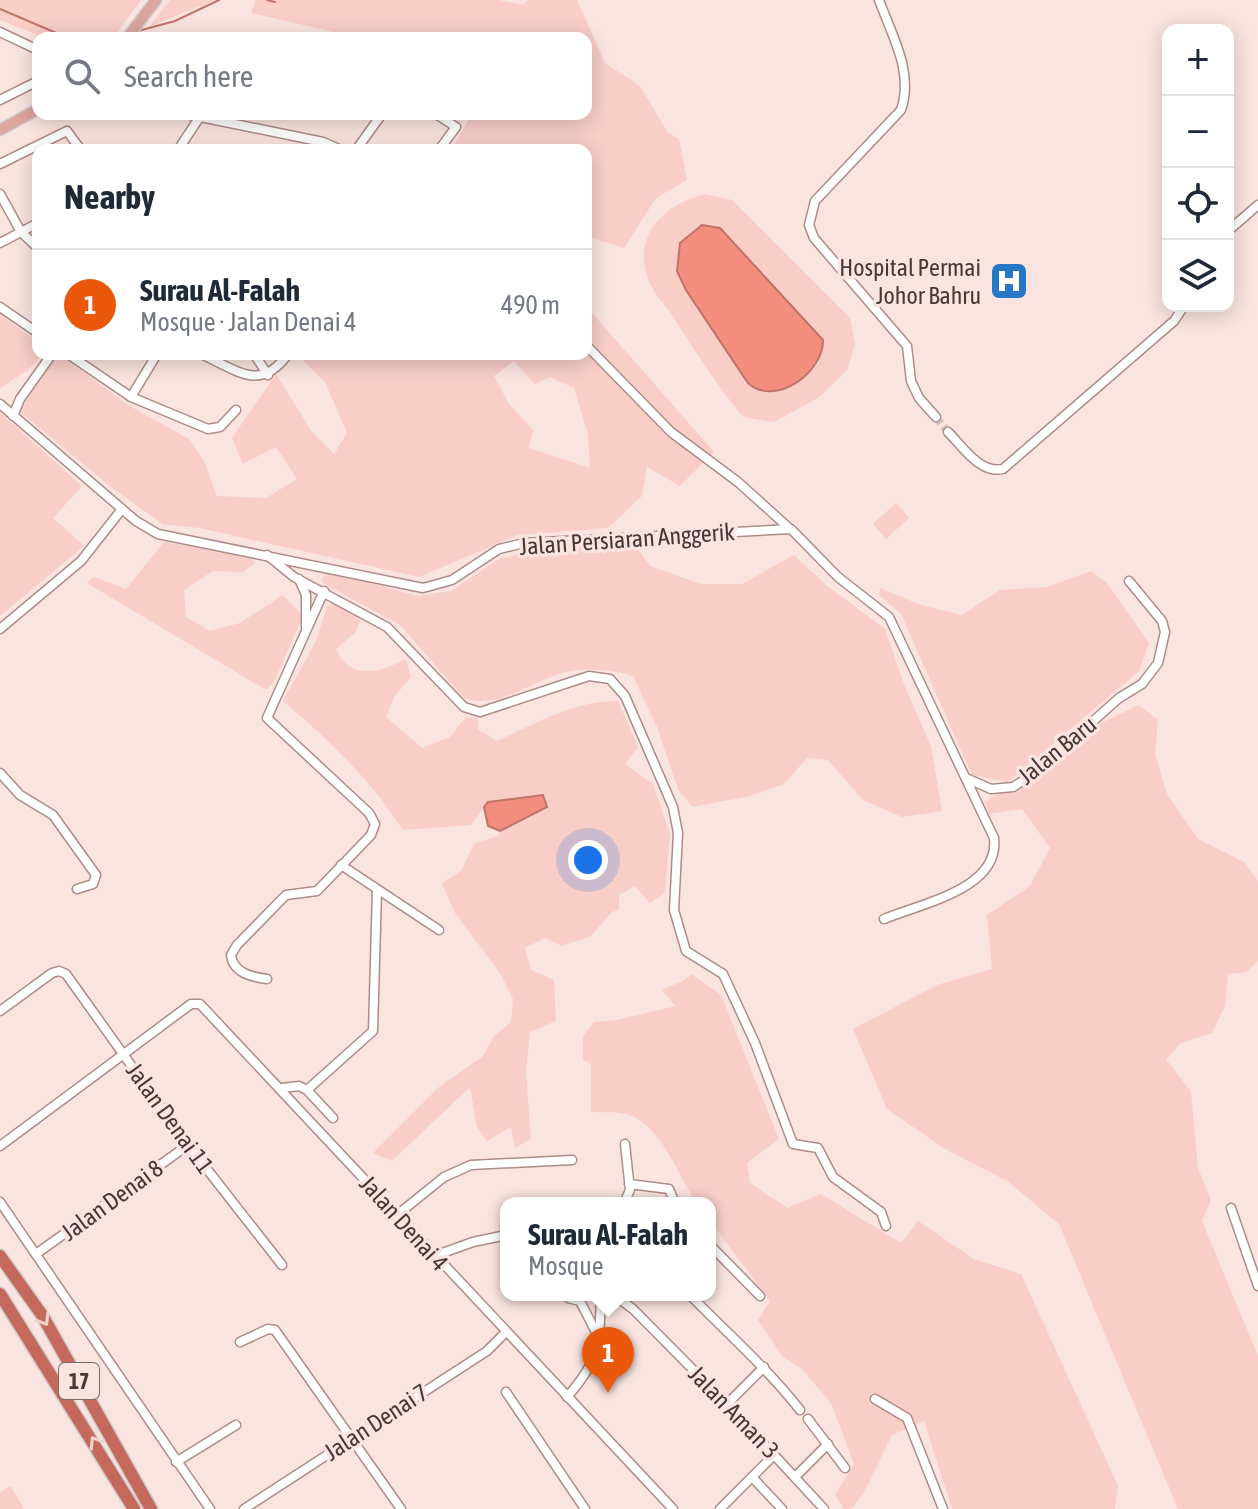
<!DOCTYPE html>
<meta charset="utf-8">
<style>
body{margin:0;font-family:"Asap Condensed",sans-serif;background:#f6f6f7;color:#1f2937}
.controls{position:absolute;right:24px;top:24px;display:grid;overflow:hidden;border-radius:16px;box-shadow:0 4px 20px #0003}
.controls button{width:72px;height:72px;display:grid;place-items:center;padding:0;border:0;border-bottom:2px solid #e0e1e3;background:#fff;color:#1f2937;font:40px sans-serif}
.you{position:absolute;left:588px;top:860px;width:28px;height:28px;margin:-20px;border:6px solid #fff;border-radius:50%;background:#1a73e8;box-shadow:0 0 0 12px #1a73e833}
.badge{display:grid;place-items:center;width:52px;height:52px;border-radius:50%;background:#ea580c;color:#fff;font-size:26px;font-weight:700}
.pin{position:absolute;translate:-50% -66px;filter:drop-shadow(0 2px 4px #0008)}
.pin::after{content:'';position:absolute;top:42px;width:28px;height:24px;background:inherit;clip-path:polygon(0 0,100% 0,50% 100%)}
.popup{position:absolute;left:500px;top:1197px;width:216px;height:104px;box-sizing:border-box;display:grid;place-content:center;border-radius:16px;background:#fff;filter:drop-shadow(0 2px 6px #0005);font-size:26px;white-space:nowrap;color:#747a83}
.popup b{font-size:30px;color:#1f2937}
.popup::after{content:'';position:absolute;left:50%;top:100%;margin-left:-16px;border:16px solid transparent;border-top-color:#fff}
.list{margin:0;padding:0;list-style:none}
h2{display:flex;justify-content:space-between;align-items:center;height:104px;margin:0;padding:0 32px;font-size:34px}
h2 small{font-size:26px;font-weight:400;color:#747a83}
.list li{display:grid;grid-template-columns:52px 1fr auto;gap:24px;align-items:center;box-sizing:border-box;height:112px;padding:0 32px;border-top:2px solid #e0e1e3}
.list b{display:block;font-size:30px;white-space:nowrap}
.list p{margin:0;font-size:26px;white-space:nowrap;color:#747a83}
.list em{font-size:26px;font-style:normal;color:#747a83}
.icon{flex:none;width:44px;height:44px;fill:none;stroke:currentColor;stroke-width:2;stroke-linecap:round;stroke-linejoin:round}
.map{position:relative;flex:none;width:1258px;height:1509px;overflow:hidden}
.search{position:absolute;background:#fff;box-shadow:0 4px 20px #0003;left:32px;top:32px;width:560px;height:88px;display:flex;align-items:center;gap:20px;box-sizing:border-box;padding:0 28px;border-radius:16px;color:#747a83;font-size:30px}
.panel{position:absolute;background:#fff;box-shadow:0 4px 20px #0003;left:32px;top:144px;width:560px;height:216px;border-radius:16px}
.map>svg:first-child{display:block}
</style>
<div class="map">
<svg width="1258" height="1509" viewBox="0 0 1258 1509">
<rect width="100%" height="100%" fill="#fae4e0"/>
<g fill="#f8cec7" fill-rule="evenodd">
<polygon points="0,0 141,0 113,38 46,38 0,20"/>
<polygon points="170,0 215,0 149,27"/>
<polygon points="256,0 499,0 524,5 528,0 577,0 605,63 640,86 668,133 679,139 687,180 656,198 624,248 586,236 586,150 451,150 472,114 586,114 586,38 360,38 251,13"/>
<path d="M705 194 732 200 850 318 855 344 847 370 818 398 774 422 743 417C717 385 694 350 672 315 664 304 652 291 648 279 632 233 666 204 705 194ZM720 228 753 265 819 363C800 381 772 405 749 383L686 290 677 271 680 243Z"/>
<path d="M586 306 714 452 680 486 647 467 642 496 608 528 518 535 419 577 199 528 163 524 112 488 19 411 58 354 130 406 189 439 204 461 217 496 266 498 297 479 276 447 243 464 232 438 276 374 312 432 334 454 347 433 325 382 303 361 307 354H586ZM514 361 535 384 550 377 574 388 588 434 590 468 529 448 533 430 509 404 494 376Z"/>
<polygon points="0,315 38,342 38,354 43,354 28,370 0,388"/>
<polygon points="0,413 82,486 53,518 84,546 0,616"/>
<polygon points="896,503 909,518 886,539 873,524"/>
<polygon points="164,542 250,556 255,563 243,572 213,571 184,590 186,617 210,631 240,623 283,595 303,616 274,682 266,690 87,583 94,577 126,589"/>
<path d="M634 543 650 566 701 584H742L794 555 826 585 885 629 903 682 931 746 942 811 902 817 863 800 828 760 807 758 784 784 750 796 692 807 678 789 657 727 633 676C612 670 593 668 571 671 536 677 500 711 464 698L400 625 321 582 326 571 418 596 451 591 497 560 542 548Z"/>
<polygon points="1091,571 1107,583 1149,643 1139,671 1008,782 972,775 901,614 879,595 880,588 918,604 962,615 1000,590 1047,587"/>
<path d="M336 603 360 620 356 632 336 649C350 681 379 673 406 659L411 677 394 697 386 717 422 748 450 737 466 717 478 718V729L497 741C537 723 573 701 618 701L638 747 625 764 653 784 670 834 665 893 650 903 635 886 619 895V909L611 913 591 936 562 946 545 938 525 948 531 970 554 980 556 1021 530 1032 526 1072 531 1139 515 1148 511 1127 487 1141 477 1127 470 1087 392 1161 373 1153 439 1087 483 1056 494 1036 511 1022 513 999 500 973 455 913 442 883 461 871 474 844 498 836 500 831 546 808 543 795 488 802 471 825 403 830C370 779 329 740 283 701L316 641 327 606Z"/>
<polygon points="1139,705 1158,720 1155,754 1167,794 1198,839 1244,862 1258,881 1258,961 1246,972 1228,974 1225,1006 1212,1033 1181,1043 1166,1059 1191,1092 1198,1168 1211,1200 1202,1221 1258,1356 1258,1509 1178,1509 1059,1224 1007,1181 945,1149 887,1109 853,1029 937,985 992,969 987,915 1030,886 1050,848 1022,809 989,814 985,802 1002,791 1020,790 1101,723"/>
<path d="M691 974 721 995 779 1139 747 1163 750 1183 787 1208 821 1194 901 1243 918 1221 974 1259 1021 1274 1118 1486 1115 1509H952L924 1421 892 1435 863 1494 851 1509H844L835 1495 854 1464 831 1403 801 1368 783 1357 758 1320 770 1301 710 1221V1203H697C678 1176 662 1126 629 1115 618 1111 602 1113 591 1112V1064L583 1060V1036L594 1022 616 1020 676 1006 662 990 685 980Z"/>
<polygon points="11,1486 24,1509 0,1509 0,1492"/>
</g>
<g fill="#f38d7e" stroke="#bf7468" stroke-width="2">
<path d="M702 225 720 228 823 340C824 372 775 408 748 383L686 290 677 271 680 243Z"/>
<polygon points="543,795 547,807 500,831 488,826 484,807 488,802"/>
</g>
<g fill="none" stroke-linecap="round" stroke-linejoin="round">
<g stroke="#bf7468" stroke-width="2">
<polyline points="267,0 275,2"/>
<polyline points="0,9 68,38"/>
<polyline points="138,31 175,21 219,0"/>
<polyline points="109,38 124,34"/>
</g>
<polyline stroke="#d6c2be" stroke-width="8" stroke-dasharray="8 4" stroke-linecap="butt" points="936,417 948,432"/>
<g stroke="#ad8c86" stroke-width="11">
<g id="minor">
<path d="M879 0C892 36 914 72 901 110L815 201 809 225 814 238 907 346 911 381 919 398 936 417"/>
<polyline points="0,32 38,50"/>
<polyline points="0,100 38,81"/>
<polyline points="186,114 323,142 341,150"/>
<polyline points="436,114 456,127 439,150"/>
<polyline points="178,150 199,118"/>
<polyline points="356,150 382,114"/>
<polyline points="0,164 67,131 81,150"/>
<polyline points="0,194 21,232 38,248"/>
<polyline points="1228,231 1258,205"/>
<polyline points="0,243 38,223"/>
<polyline points="0,307 38,333"/>
<polyline points="586,345 671,432 738,482 790,529"/>
<polyline points="68,354 131,397 208,429 220,427 236,410"/>
<path d="M201 354C237 370 260 393 288 354"/>
<polyline points="254,354 268,375"/>
<polyline points="131,397 157,354"/>
<path d="M0 404 136 521 158 534 423 588 452 580 499 549 524 543 791 529 838 577 889 617 994 838C1000 889 922 903 884 919"/>
<polyline points="13,416 20,399 52,354"/>
<path d="M948 432C963 447 980 474 1003 469L1174 321 1184 306"/>
<polyline points="267,555 294,577 387,627 464,707 480,712 589,676 610,679 625,696 673,807 678,833 674,910 686,951 723,974 755,1043 793,1144 818,1148 833,1177 881,1212 886,1226"/>
<polyline points="299,579 306,595 306,627"/>
<polyline points="0,629 81,561 122,509"/>
<polyline points="0,773 20,795 53,815 96,875 93,884 77,889"/>
<polyline points="966,778 991,789 1013,787 1034,774 1119,698 1142,684 1158,663 1165,632 1162,621 1129,581"/>
<polyline points="341,865 439,930"/>
<path d="M267 979C252 977 233 973 231 955L237 945 286 895 317 891 371 835 375 824 369 813 267 718 324 591"/>
<polyline points="0,1011 52,973 59,971 66,974 188,1145 282,1265"/>
<polyline points="282,1088 299,1086 307,1090 373,1031 377,890"/>
<polyline points="307,1090 333,1118"/>
<polyline points="0,1146 191,1004 200,1004 673,1509"/>
<polyline points="629,1184 669,1189 675,1203"/>
<polyline points="0,1202 210,1509"/>
<polyline points="624,1203 630,1190 625,1144"/>
<polyline points="1231,1208 1258,1286"/>
<polyline points="397,1215 444,1177 471,1165 572,1160"/>
<polyline points="710,1245 760,1296"/>
<polyline points="36,1254 188,1145"/>
<polyline points="434,1256 473,1242 506,1235"/>
<polyline points="614,1295 633,1309 727,1404 824,1509"/>
<path d="M690 1295C727 1333 767 1368 800 1410"/>
<polyline points="568,1298 580,1301 598,1336"/>
<polyline points="240,1342 268,1329 275,1330 401,1509"/>
<polyline points="506,1392 585,1509"/>
<path d="M567 1397C601 1358 599 1346 601 1295"/>
<polyline points="875,1399 907,1418 943,1509"/>
<polyline points="727,1404 764,1367"/>
<polyline points="808,1419 845,1468"/>
<polyline points="176,1462 236,1425"/>
<polyline points="796,1476 828,1444"/>
<polyline points="752,1477 782,1509"/>
<polyline points="244,1509 487,1351 506,1332"/>
<polyline points="720,1509 774,1455"/>
</g>
</g>
<g stroke="#cfcbcb" stroke-width="13">
<g id="major">
<polyline points="127,38 156,0"/>
<polyline points="0,130 38,109"/>
</g>
</g>
<g stroke="#cfcbcb" stroke-width="15">
<g id="highway">
<polyline points="0,1256 42,1315 151,1509"/>
<polyline points="0,1294 134,1509"/>
</g>
</g>
<use href="#minor" stroke="#fff" stroke-width="8"/>
<use href="#major" stroke="#dca59d" stroke-width="10"/>
<use href="#highway" stroke="#c4695c" stroke-width="12"/>
</g>
<defs><path id="oneway-chevron" d="M-2-3.5L2.5 0L-2 3.5" fill="none" stroke-width="1.6" stroke-linecap="round" stroke-linejoin="round" transform="scale(2)"/></defs>
<g stroke="#f2d2cc">
<use href="#oneway-chevron" transform="translate(44 1320) rotate(59)"/>
<use href="#oneway-chevron" transform="translate(95 1442) rotate(-122)"/>
</g>
<defs>
<g id="hospital-square" transform="scale(2)"><rect x="-9" y="-9" width="18" height="18" rx="4" fill="#2678c7" stroke="#fae4e0"/><path d="M-5-5h3v3.5h4V-5h3V5h-3V1.5h-4V5h-3Z" fill="#fff"/></g>
</defs>
<g fill-rule="evenodd">
<use href="#hospital-square" x="1009" y="281"/>
</g>
<g text-anchor="middle" dominant-baseline="central" stroke-width="7" stroke-linejoin="round" paint-order="stroke">
<rect fill="#fae4e0" stroke="#7c6c69" stroke-width="2" x="59" y="1363" width="40" height="36" rx="6"/>
<g font-size="22" font-weight="bold" fill="#463836">
<text x="79" y="1381">17</text>
</g>
<g font-size="24" fill="#463836" stroke="#fae4e0" text-anchor="end">
<text x="981" y="267">Hospital Permai<tspan x="981" dy="28">Johor Bahru</tspan></text>
</g>
<g font-size="24" fill="#463836" stroke="#fae4e0">
<text transform="translate(627 539) rotate(-4)">Jalan Persiaran Anggerik</text>
<text transform="translate(1057 750) rotate(-39)">Jalan Baru</text>
<text transform="translate(170 1118) rotate(54)">Jalan Denai 11</text>
<text transform="translate(112 1200) rotate(-36)">Jalan Denai 8</text>
<text transform="translate(404 1223) rotate(48)">Jalan Denai 4</text>
<text transform="translate(734 1412) rotate(46)">Jalan Aman 3</text>
<text transform="translate(376 1422) rotate(-33)">Jalan Denai 7</text>
</g>
</g>
</svg>
<div class="controls">
<button>+</button>
<button>−</button>
<button><svg class="icon" aria-label="locate" viewBox="0 0 24 24"><circle cx="12" cy="12" r="6"/><path d="M12 2v4M12 18v4M2 12h4M18 12h4"/></svg></button>
<button><svg class="icon" aria-label="layers" viewBox="0 0 24 24"><path d="M12 4l9 5-9 5-9-5zM3 14l9 5 9-5"/></svg></button>
</div>
<div class="you"></div>
<div class="pin badge" style="left:608px;top:1393px">1</div>
<div class="popup"><b>Surau Al-Falah</b>Mosque</div>
<div class="search"><svg class="icon" aria-label="search" viewBox="0 0 24 24"><circle cx="10" cy="10" r="6"/><path d="M15 15l6 6"/></svg>Search here</div>
<section class="panel">
<h2>Nearby<small></small></h2>
<ul class="list">
<li><span class="badge">1</span><div><b>Surau Al-Falah</b><p>Mosque · Jalan Denai 4</p></div><em>490 m</em></li>
</ul>
</section>
</div>
